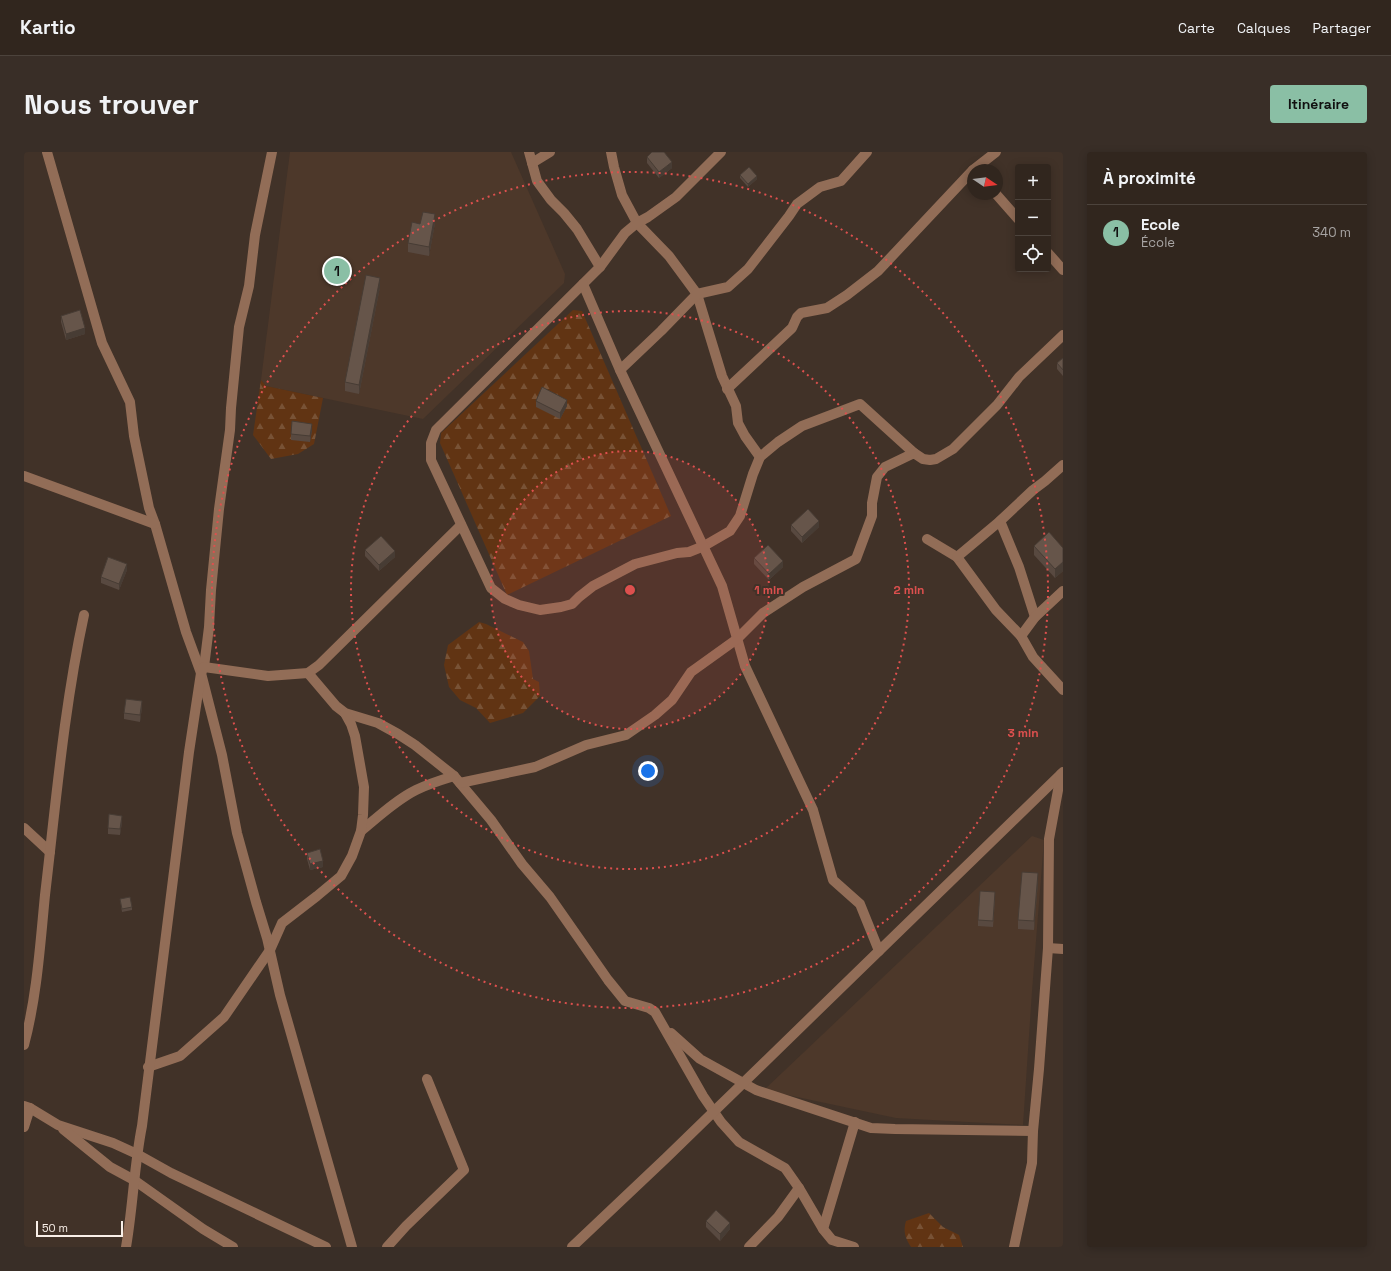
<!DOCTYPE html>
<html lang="fr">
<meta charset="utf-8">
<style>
body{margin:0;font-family:"Space Grotesk",sans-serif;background:#392e27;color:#f1f3f6}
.controls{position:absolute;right:12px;top:12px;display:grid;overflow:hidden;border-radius:4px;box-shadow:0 2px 10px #0003}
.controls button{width:36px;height:36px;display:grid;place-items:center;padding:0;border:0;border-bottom:1px solid #4c433c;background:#31261e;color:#f1f3f6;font:20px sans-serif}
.compass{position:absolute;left:943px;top:12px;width:36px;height:36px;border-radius:50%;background:#31261e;box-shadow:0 2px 10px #0003;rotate:103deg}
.scale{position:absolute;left:12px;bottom:10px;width:87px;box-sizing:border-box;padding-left:4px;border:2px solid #f9efe8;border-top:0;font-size:11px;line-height:14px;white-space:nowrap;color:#f9efe8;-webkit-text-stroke:3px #413228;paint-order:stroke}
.you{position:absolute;left:624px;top:619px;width:14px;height:14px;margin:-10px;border:3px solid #fff;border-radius:50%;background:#1a73e8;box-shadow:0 0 0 6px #1a73e833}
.badge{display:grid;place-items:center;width:26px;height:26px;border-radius:50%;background:#8abfa5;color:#111;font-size:13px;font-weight:700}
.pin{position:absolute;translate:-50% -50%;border:2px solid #fff;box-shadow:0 1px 4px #0006}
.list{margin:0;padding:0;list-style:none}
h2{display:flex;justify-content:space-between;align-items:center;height:52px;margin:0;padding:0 16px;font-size:17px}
h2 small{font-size:13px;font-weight:400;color:#a8a5a4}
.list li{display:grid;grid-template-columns:26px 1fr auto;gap:12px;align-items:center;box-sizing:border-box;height:56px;padding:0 16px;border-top:1px solid #4c433c}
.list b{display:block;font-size:15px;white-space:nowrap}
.list p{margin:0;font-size:13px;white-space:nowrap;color:#a8a5a4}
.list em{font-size:13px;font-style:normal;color:#a8a5a4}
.icon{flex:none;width:22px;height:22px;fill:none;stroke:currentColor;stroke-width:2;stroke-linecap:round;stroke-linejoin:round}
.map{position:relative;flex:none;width:1039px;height:1095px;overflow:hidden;border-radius:4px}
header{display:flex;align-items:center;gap:24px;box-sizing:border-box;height:56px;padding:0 20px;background:#31261e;border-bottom:1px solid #4c433c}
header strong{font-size:19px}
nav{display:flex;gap:22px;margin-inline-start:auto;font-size:14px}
.intro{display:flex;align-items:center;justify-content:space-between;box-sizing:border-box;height:96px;padding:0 24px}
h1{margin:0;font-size:28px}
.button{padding:10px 18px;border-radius:4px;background:#8abfa5;color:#111;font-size:14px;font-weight:700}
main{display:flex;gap:24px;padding:0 24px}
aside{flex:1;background:#31261e;border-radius:4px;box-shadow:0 2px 10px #0003}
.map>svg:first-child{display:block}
</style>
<header>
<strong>Kartio</strong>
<nav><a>Carte</a><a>Calques</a><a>Partager</a></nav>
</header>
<div class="intro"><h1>Nous trouver</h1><a class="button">Itinéraire</a></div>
<main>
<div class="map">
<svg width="1039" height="1095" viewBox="0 0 1039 1095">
<defs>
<pattern id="forest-firs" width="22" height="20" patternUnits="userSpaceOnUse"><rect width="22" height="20" fill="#613413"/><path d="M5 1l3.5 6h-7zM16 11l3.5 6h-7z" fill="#785235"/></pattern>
</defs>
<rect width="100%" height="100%" fill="#413228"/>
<g fill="#4d382a">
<polygon points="266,0 487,0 541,122 540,131 399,267 242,234 237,228"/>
<polygon points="1008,684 1020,688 1008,839 999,973 872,966 740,938"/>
</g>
<g fill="url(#forest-firs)">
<polygon points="549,158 558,159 647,364 483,443 416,291 417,281"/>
<polygon points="237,228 242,234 299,246 290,292 274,302 247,307 229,283"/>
<polygon points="455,470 462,472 499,490 505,499 509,527 515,530 516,544 499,561 466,571 452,556 436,548 425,535 420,513 424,493"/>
<path d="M905 1061 919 1075 935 1083 939 1095H887C881 1086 879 1079 882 1069Z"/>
</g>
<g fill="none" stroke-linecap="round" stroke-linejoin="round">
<g stroke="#926d57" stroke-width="10">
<polyline points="23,0 78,191 106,250 110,284 125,356 131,372 162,480 177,521 198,603 213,681 232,750 243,786 256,843 328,1095"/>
<polyline points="505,0 513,29 527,48 540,61 553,77 576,115"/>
<polyline points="587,0 590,15 598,43 613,71 645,104 673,142 698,224 712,254 714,271 721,284 736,305"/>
<polyline points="697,0 652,45 624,65 613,71 601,81 576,115 412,278 407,291 407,308 467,436 481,447 495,453 516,458 537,455 548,452 555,445 569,434 611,412 653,401 665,400 680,394 706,379 716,364 729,322 736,305 754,290 778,274 836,252 890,301"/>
<polyline points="508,11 526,0"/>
<polyline points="949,18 972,0"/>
<polyline points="972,42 994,67"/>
<polyline points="1024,101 1039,118"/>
<polyline points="559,132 596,218 698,434 721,514 789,658 809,728 836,752 855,799"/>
<polyline points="596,218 637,179 673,142 704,135 724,117 765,64 773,52 796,35 817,29 843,0"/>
<polyline points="703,237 768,176 773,165 777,161 803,156 823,143 854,119 949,18"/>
<polyline points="0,324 131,372"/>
<polyline points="976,369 995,415 1011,465"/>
<polyline points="903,387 933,405 972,458 997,484"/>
<polyline points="933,405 976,369 1009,338 1021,329 1039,313"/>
<polyline points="1039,439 1011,465 997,484 1009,505 1039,538"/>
<polyline points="180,515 185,475 187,438 195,357 206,278 207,256 215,175 225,134 231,83 248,0"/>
<polyline points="284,521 312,554 321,561 354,571 374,582 391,593 430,624 467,668 498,712 526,745 584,828 601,849 625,856 631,860 679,944 697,970 715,990 761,1016 775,1036 754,1065 725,1095"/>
<polyline points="436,631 511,615 562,593 602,583 631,563 648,548 667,520 713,487 739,461 779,435 832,407 848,364 848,351 853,325 861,315 890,301 899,307 906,308 912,307 929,297 973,253 995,225 1039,183"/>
<polyline points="0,676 26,700"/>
<path d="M337 679C354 665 372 648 392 638 404 632 417 628 430 624"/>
<polyline points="1024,796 1039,797"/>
<polyline points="647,881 676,907 732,938 847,976 871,977 1009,979"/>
<path d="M0 893C13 844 16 794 21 743 32 650 40 555 60 463"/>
<polyline points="124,915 156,904 200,865 246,798 258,771 293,744 317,724 328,704 337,679 339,663 340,635 331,584 327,572 321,561"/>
<polyline points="0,954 6,956 34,973 89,991 113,1002 147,1021 302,1095"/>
<polyline points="0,975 6,956"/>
<polyline points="39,977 86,1015 110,1028 179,1077 209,1095"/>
<polyline points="775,1036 799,1077 808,1088 830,1095"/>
<polyline points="799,1077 831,970"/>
<path d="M102 1095C109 1055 110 1014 118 974L165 600 177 521 180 515 244 524 284 521 295 513 437 373"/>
<polyline points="363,1095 382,1074 440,1018 403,927"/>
<polyline points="548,1095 642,1006 1039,620"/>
<polyline points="990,1095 1008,1011 1009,979 1015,917 1024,796 1025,687 1037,622"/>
</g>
</g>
<g fill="#584940">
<polygon points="623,5 648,16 635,26 623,11"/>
<polygon points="716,23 733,27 724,35 716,26"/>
<polygon points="411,71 405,104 384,100 384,91 396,72"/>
<polygon points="356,135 335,242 321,239 321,230"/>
<polygon points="37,164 61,182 42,188 37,170"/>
<polygon points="1039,206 1039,224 1033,217 1033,211"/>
<polygon points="512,249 543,254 536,267 512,255"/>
<polygon points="288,278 286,290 267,288 267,282"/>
<polygon points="767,373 795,375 778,391 767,379"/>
<polygon points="1010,394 1039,396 1039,419 1031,426 1010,403"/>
<polygon points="341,398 371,405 355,419 341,404"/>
<polygon points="730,406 759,415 745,428 730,412"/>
<polygon points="103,418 95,438 77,431 77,425"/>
<polygon points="118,555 116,570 100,567 100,561"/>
<polygon points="98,670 96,683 84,682 84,676"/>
<polygon points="283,701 299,715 286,718 283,707"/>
<polygon points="1014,730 1010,778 994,777 994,768"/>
<polygon points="971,746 969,775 954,774 954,768"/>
<polygon points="96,747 108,755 108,758 98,760"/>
<polygon points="682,1069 706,1077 696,1089 682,1075"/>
</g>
<g fill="#473c34">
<polygon points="648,10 648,16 635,26 635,20"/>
<polygon points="733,24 733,27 724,35 724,32"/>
<polygon points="411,62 411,71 405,104 405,95"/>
<polygon points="356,126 356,135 335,242 335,233"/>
<polygon points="61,176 61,182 42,188 42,182"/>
<polygon points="543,248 543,254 536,267 536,261"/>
<polygon points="288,272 288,278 286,290 286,284"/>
<polygon points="795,369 795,375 778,391 778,385"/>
<polygon points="371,399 371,405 355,419 355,413"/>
<polygon points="759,409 759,415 745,428 745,422"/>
<polygon points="1039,410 1039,419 1031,426 1031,417"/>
<polygon points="103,412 103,418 95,438 95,432"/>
<polygon points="118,549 118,555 116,570 116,563"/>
<polygon points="98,664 98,670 96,683 96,677"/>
<polygon points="299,709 299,715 286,718 286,712"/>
<polygon points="1014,721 1014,730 1010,778 1010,769"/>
<polygon points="706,1071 706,1077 696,1089 696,1082"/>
</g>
<g fill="#66554a" stroke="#473c34">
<polygon points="628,0 640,0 648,10 635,20 623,5"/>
<polygon points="725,15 733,24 724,32 716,23"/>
<polygon points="399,60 411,62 405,95 384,91 388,70 396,72"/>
<polygon points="342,123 356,126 335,233 321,230"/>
<polygon points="56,158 61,176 42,182 37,164"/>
<polygon points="1039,206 1039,218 1033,211"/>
<polygon points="518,235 543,248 536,261 512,249"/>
<polygon points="268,269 288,272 286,284 267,282"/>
<polygon points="784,357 795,369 778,385 767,373"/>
<polygon points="1025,380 1039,396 1039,410 1031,417 1010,394"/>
<polygon points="357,384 371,399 355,413 341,398"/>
<polygon points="744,393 759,409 745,422 730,406"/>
<polygon points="84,405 103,412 95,432 77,425"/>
<polygon points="102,547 118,549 116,563 100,561"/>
<polygon points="85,662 98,664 96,677 84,676"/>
<polygon points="296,697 299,709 286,712 283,701"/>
<polygon points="998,720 1014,721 1010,769 994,768"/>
<polygon points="956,739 971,740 969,769 954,768"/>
<polygon points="106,745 108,755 98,757 96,747"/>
<polygon points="692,1058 706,1071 696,1082 682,1069"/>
</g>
<circle cx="606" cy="438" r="139" fill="#dd504e" fill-opacity=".12"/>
<g fill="none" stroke="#dd504e" stroke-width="2" stroke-dasharray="2 4">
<circle cx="606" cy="438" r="139"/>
<circle cx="606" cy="438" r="279"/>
<circle cx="606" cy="438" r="418"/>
</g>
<circle cx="606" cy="438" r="6" fill="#dd504e" stroke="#413228" stroke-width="2"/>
<g font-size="12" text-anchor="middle" font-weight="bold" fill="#dd504e" stroke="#413228" stroke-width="4" stroke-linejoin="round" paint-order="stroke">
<text x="745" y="442">1 min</text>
<text x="885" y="442">2 min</text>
<text x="999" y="585">3 min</text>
</g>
</svg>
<div class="controls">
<button>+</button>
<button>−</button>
<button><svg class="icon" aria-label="locate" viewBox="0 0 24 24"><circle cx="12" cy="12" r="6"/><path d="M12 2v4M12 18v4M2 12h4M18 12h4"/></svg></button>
</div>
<svg class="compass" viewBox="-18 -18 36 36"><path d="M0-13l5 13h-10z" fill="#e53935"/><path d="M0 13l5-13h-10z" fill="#a8a5a4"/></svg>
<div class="scale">50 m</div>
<div class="you"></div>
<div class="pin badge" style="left:313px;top:119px">1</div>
</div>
<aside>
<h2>À proximité<small></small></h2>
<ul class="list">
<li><span class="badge">1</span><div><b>Ecole</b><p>École</p></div><em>340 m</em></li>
</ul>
</aside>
</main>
